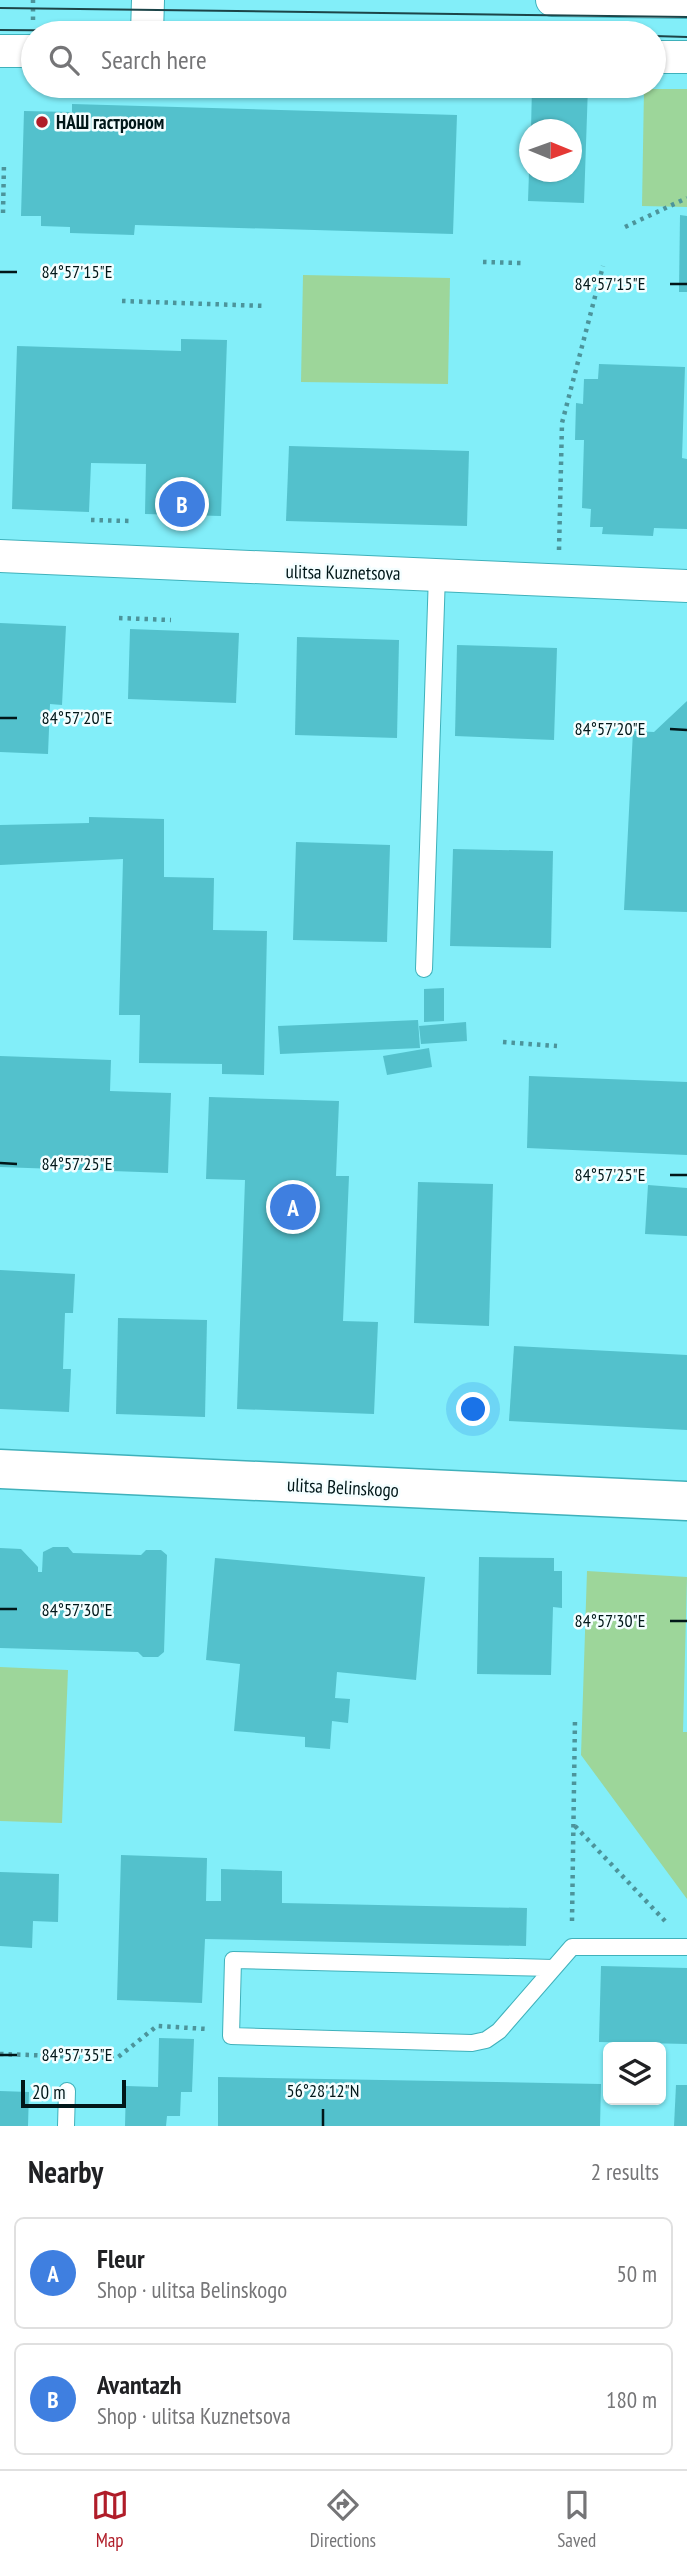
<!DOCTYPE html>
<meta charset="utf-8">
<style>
body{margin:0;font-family:"PT Sans Narrow",sans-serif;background:#f2f2f2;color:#202124}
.controls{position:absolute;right:21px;bottom:21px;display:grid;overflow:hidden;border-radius:10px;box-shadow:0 2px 5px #0004}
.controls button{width:63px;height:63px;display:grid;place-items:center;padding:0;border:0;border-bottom:2px solid #e0e0e0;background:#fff;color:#202124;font:35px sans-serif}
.compass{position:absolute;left:519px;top:119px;width:63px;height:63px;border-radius:50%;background:#fff;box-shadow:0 2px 5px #0004;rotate:91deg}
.scale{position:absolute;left:21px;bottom:18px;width:105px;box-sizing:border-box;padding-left:7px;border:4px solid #011719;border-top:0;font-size:19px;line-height:24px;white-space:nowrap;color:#011719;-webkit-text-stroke:5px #f4feff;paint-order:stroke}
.you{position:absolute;left:474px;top:1410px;width:24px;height:24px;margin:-18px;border:5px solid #fff;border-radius:50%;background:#1a73e8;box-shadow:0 0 0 10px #1a73e833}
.badge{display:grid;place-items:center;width:46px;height:46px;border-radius:50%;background:#b01d29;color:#fff;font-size:23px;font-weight:700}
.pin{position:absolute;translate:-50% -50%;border:4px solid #fff;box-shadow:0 2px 7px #0006}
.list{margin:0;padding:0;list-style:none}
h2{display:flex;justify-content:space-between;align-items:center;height:91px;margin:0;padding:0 28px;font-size:30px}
h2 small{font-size:23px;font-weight:400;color:#757577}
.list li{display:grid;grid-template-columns:46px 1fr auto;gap:21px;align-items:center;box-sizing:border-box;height:112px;margin:0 14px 14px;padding:0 14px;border:2px solid #e0e0e0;border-radius:10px}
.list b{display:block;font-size:26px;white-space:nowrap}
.list p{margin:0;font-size:23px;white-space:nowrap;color:#757577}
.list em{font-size:23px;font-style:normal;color:#757577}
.icon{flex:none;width:38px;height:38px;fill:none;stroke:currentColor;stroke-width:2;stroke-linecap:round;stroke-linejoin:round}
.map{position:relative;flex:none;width:687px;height:2126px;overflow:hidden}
.search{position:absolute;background:#fff;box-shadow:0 2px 5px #0004;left:21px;right:21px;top:21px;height:77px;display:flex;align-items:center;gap:18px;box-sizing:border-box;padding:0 24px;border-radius:38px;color:#757577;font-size:26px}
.sheet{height:343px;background:#fff}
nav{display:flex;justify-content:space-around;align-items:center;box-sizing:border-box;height:98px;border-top:2px solid #e0e0e0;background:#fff;font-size:19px;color:#757577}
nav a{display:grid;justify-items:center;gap:4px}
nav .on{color:#b01d29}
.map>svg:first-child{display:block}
</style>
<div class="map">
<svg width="687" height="2126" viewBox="0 0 687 2126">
<rect width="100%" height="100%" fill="#82eef9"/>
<g fill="#9dd69a">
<polygon points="644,89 687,89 687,207 642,206"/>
<polygon points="303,275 450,278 448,384 301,382"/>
<polygon points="587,1571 687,1577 683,1732 687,1732 687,1899 581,1755"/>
<polygon points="0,1667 68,1670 62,1823 0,1821"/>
</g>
<g fill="#53c1cc">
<polygon points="532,86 588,86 584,203 528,201 529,172 572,172 572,130 531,130"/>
<polygon points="72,104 457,115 453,234 135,225 134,235 70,233 70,227 41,226 41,216 21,216 24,111 72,112"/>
<polygon points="680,215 687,216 687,292 679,292"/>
<polygon points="181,339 227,340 221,516 145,514 146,464 91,463 89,512 12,509 17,346 181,351"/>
<polygon points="599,364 685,367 682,458 687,459 687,529 654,528 653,536 602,534 603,527 590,527 591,509 582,508 584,440 575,440 576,403 583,404 584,379 598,379"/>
<polygon points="289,446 469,451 467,526 286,521"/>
<polygon points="0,623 66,626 62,705 50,704 48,754 0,752"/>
<polygon points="130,629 239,633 236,703 128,699"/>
<polygon points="297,637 399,640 397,738 295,735"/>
<polygon points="457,645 557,648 554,740 455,736"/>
<polygon points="687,701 687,912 624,910 633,731 654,732"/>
<polygon points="89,817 164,819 164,877 214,878 213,930 267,931 264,1075 222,1074 222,1064 139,1063 140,1015 119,1015 123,859 0,865 0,825 89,823"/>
<polygon points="296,842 390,845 387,942 293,940"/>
<polygon points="453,849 553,851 551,948 450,946"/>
<polygon points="444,988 444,1021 424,1022 424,989"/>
<polygon points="418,1020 420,1048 280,1054 278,1026"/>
<polygon points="466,1022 467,1041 421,1044 419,1026"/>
<polygon points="429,1048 432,1067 387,1075 383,1056"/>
<polygon points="0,1056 111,1060 110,1091 171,1093 168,1173 0,1167"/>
<polygon points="529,1076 687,1082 687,1155 527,1148"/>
<polygon points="209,1097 339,1101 336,1176 349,1176 343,1321 378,1322 374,1414 237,1409 245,1180 206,1179"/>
<polygon points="418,1182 493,1184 489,1326 414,1323"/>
<polygon points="648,1185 687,1188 687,1236 645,1234"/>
<polygon points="0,1270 75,1274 73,1313 65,1313 63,1369 71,1369 69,1412 0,1409"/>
<polygon points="118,1318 207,1320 205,1417 116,1414"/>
<polygon points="514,1346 687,1355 687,1430 509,1421"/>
<polygon points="53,1547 68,1547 73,1553 141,1555 146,1550 161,1550 167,1555 164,1652 158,1657 143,1657 138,1652 0,1648 0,1548 21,1549 38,1567 38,1572 42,1572 43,1552"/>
<polygon points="479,1557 554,1558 554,1571 562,1571 562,1608 553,1607 551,1675 477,1674"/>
<polygon points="215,1558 425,1577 416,1680 337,1672 335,1698 350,1699 348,1723 332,1721 330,1749 305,1747 305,1737 234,1731 240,1664 206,1660"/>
<polygon points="121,1855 207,1858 206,1901 221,1901 221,1869 282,1871 282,1903 527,1908 526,1946 205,1939 202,2003 117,2000"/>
<polygon points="0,1872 59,1874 58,1922 33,1921 32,1948 0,1946"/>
<polygon points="601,1966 687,1968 687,2044 599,2042"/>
<polygon points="159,2038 194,2039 192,2092 181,2092 180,2116 167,2116 166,2126 125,2126 126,2086 158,2087"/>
<polygon points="218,2077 601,2084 600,2126 218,2126"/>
<polygon points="676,2085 687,2085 687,2126 674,2126"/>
<polygon points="0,2091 29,2092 28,2126 0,2126"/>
</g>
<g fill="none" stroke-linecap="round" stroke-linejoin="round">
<g stroke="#3fb1bb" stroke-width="18">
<g id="service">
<polyline points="424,969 437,574"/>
<polyline points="553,1968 233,1960 231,2036 472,2043 486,2040 499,2031 572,1947 687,1947"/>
<polyline points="66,2126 67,2091"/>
</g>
</g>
<g stroke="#3fb1bb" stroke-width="34">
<g id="minor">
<polyline points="552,0 687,2"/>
<polyline points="147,33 148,0"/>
<polyline points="0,51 33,51"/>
<polyline points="654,57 687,57"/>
<polyline points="0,556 687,586"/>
</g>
</g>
<g stroke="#3fb1bb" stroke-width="41">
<polyline id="tertiary" points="0,1469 687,1501"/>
</g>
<g stroke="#4c949b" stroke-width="4.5" stroke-dasharray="3.5 5" stroke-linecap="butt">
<polyline points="33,20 33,0"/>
<polyline points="3,213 4,163"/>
<polyline points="625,227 687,198"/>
<polyline points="483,262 521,263"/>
<polyline points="122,301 266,306"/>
<polyline points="91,520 130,521"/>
<polyline points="559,550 562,423 603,266"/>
<polyline points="119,618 171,620"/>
<polyline points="503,1042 557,1046"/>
<polyline points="575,1826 665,1921"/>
<polyline points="572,1921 575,1719"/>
<polyline points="0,2054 117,2058 157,2026 207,2029"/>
</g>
<use href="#service" stroke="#fff" stroke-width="16"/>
<use href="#minor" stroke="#fff" stroke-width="32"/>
<use href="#tertiary" stroke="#fff" stroke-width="38"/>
<g stroke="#1c4448" stroke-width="2">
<polyline points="0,8 687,17"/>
<polyline points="0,30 400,33"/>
<polyline points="654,36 687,37"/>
</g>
</g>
<path fill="none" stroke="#011719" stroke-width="2.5" d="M0 272H17M670 284H687M0 718H17M670 729 687 730M0 1163 17 1164M670 1175H687M0 1609H17M670 1621H687M0 2055H17M323 2126V2109"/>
<circle fill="#b01d29" stroke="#f4feff" stroke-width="2.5" cx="42" cy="122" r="7"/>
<g text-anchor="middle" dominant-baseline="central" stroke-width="5" stroke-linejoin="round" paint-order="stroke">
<g font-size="19" font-weight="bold" fill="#011719" stroke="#f4feff" text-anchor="start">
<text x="56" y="122">НАШ гастроном</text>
</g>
<g font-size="19" fill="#011719" stroke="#f4feff">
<text transform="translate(343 572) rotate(1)">ulitsa Kuznetsova</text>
<text transform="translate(343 1487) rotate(3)">ulitsa Belinskogo</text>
</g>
</g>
<g font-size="18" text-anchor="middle" fill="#011719" stroke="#f4feff" stroke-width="5" stroke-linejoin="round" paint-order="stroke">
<text x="77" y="278">84°57'15"E</text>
<text x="610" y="290">84°57'15"E</text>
<text x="77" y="724">84°57'20"E</text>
<text x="610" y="735">84°57'20"E</text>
<text x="77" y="1170">84°57'25"E</text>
<text x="610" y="1181">84°57'25"E</text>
<text x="77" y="1616">84°57'30"E</text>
<text x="610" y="1627">84°57'30"E</text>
<text x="77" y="2061">84°57'35"E</text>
<text x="323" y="2097">56°28'12"N</text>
</g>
</svg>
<div class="controls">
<button><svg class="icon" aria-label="layers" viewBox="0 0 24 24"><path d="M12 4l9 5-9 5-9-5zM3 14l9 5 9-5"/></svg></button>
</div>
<svg class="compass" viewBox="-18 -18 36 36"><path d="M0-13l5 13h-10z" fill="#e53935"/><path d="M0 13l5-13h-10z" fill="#757577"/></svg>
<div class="scale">20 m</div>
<div class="you"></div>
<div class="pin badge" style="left:293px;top:1207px;background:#3f7fe0">A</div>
<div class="pin badge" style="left:182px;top:504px;background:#3f7fe0">B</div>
<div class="search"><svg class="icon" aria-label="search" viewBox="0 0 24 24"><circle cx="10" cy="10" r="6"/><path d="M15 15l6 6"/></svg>Search here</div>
</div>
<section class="sheet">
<h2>Nearby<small>2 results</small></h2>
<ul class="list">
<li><span class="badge" style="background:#3f7fe0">A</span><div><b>Fleur</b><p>Shop · ulitsa Belinskogo</p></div><em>50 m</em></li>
<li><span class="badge" style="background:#3f7fe0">B</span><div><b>Avantazh</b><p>Shop · ulitsa Kuznetsova</p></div><em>180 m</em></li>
</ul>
</section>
<nav>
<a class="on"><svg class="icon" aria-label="map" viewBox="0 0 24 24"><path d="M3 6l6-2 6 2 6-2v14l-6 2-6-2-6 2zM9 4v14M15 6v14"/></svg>Map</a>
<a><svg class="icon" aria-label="directions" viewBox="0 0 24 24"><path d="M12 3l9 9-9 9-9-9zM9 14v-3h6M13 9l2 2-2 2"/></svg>Directions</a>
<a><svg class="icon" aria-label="saved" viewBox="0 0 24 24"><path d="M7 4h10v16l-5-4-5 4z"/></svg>Saved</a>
</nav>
